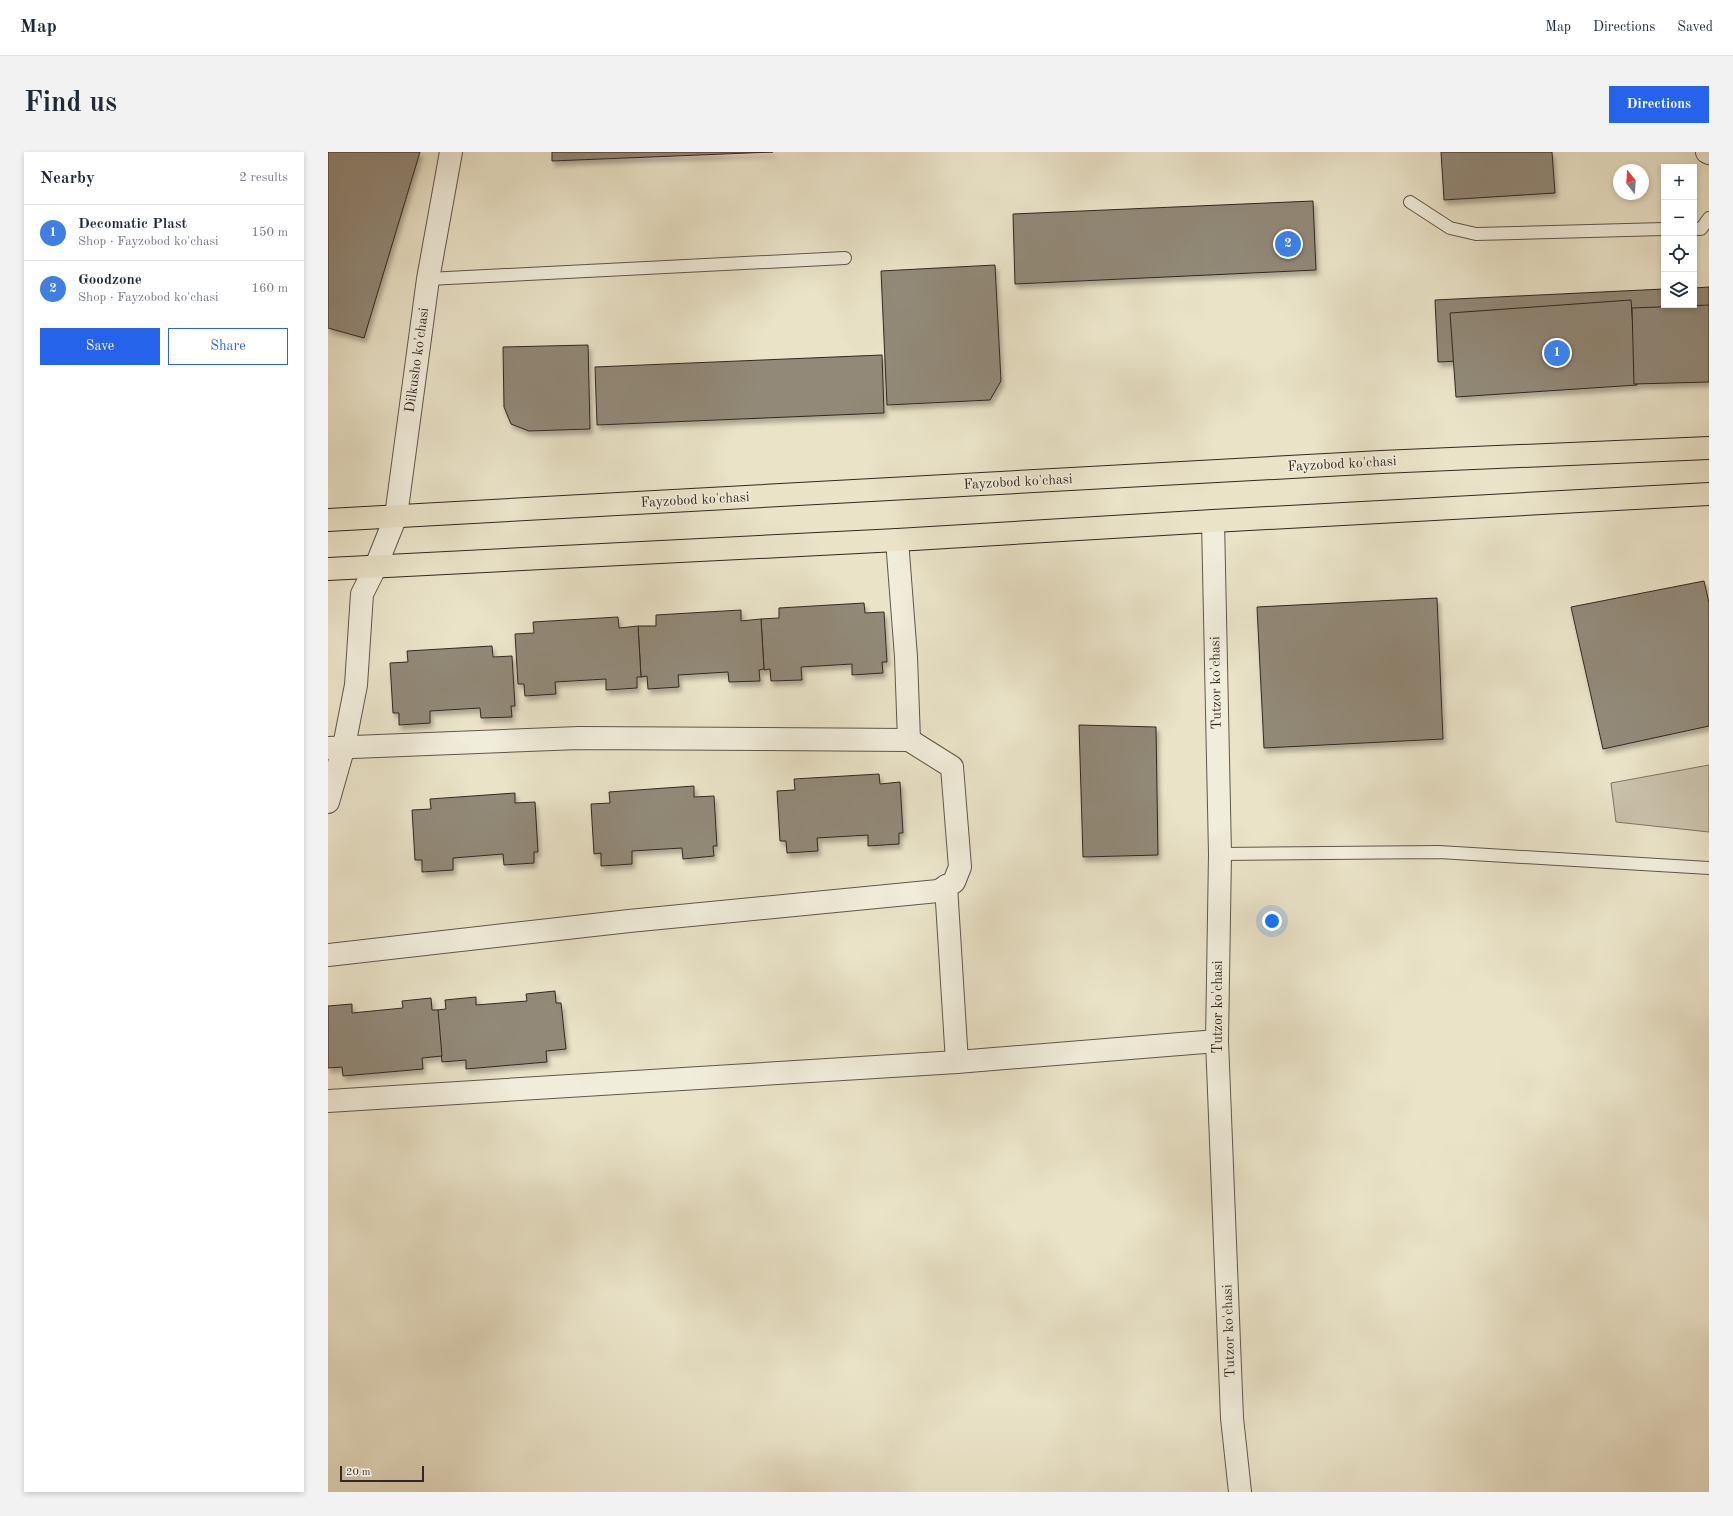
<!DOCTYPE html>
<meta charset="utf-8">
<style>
body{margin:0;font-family:"Old Standard TT",serif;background:#f2f2f3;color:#1f2937}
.controls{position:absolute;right:12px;top:12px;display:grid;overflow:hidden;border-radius:0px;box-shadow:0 2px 6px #0003}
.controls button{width:36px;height:36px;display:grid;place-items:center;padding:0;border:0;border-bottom:1px solid #e0e1e3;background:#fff;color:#1f2937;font:20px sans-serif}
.compass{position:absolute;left:1285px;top:12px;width:36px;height:36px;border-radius:50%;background:#fff;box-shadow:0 2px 6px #0003;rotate:343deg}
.scale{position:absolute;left:12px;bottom:10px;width:84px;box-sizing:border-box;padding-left:4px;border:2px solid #332721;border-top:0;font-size:11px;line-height:14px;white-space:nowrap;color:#332721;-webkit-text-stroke:3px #f1eddb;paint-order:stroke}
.you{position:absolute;left:944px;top:769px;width:14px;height:14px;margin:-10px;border:3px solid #fff;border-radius:50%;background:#1a73e8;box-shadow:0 0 0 6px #1a73e833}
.badge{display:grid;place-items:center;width:26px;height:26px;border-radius:50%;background:#2563eb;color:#fff;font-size:13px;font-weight:700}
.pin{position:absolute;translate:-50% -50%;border:2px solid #fff;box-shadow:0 1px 4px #0006}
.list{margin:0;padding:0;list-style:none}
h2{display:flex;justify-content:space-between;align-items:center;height:52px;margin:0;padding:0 16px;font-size:17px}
h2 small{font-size:13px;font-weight:400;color:#747a83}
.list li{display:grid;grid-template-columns:26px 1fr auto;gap:12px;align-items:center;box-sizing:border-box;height:56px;padding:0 16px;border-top:1px solid #e0e1e3}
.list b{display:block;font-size:15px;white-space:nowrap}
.list p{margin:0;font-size:13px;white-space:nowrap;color:#747a83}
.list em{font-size:13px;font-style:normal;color:#747a83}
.actions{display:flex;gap:8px;padding:12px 16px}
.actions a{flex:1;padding:9px 0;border:1px solid #2563eb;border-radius:0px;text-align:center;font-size:14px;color:#2563eb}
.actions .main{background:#2563eb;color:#fff}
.icon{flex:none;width:22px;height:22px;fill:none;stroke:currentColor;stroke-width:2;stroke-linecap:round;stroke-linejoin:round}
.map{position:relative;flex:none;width:1381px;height:1340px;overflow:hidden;border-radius:0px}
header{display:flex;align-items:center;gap:24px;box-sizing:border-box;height:56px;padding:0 20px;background:#fff;border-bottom:1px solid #e0e1e3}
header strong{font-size:19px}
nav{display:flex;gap:22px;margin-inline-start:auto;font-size:14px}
.intro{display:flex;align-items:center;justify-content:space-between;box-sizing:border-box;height:96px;padding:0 24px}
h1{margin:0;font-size:28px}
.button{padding:10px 18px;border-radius:0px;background:#2563eb;color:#fff;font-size:14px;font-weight:700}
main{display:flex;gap:24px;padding:0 24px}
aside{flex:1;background:#fff;border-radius:0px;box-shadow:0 2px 6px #0003}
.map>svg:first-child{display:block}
</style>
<header>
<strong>Map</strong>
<nav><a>Map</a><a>Directions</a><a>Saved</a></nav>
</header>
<div class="intro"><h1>Find us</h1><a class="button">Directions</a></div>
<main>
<aside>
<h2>Nearby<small>2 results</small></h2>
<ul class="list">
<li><span class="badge" style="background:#3f7fe0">1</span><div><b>Decomatic Plast</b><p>Shop · Fayzobod ko'chasi</p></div><em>150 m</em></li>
<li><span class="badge" style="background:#3f7fe0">2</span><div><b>Goodzone</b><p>Shop · Fayzobod ko'chasi</p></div><em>160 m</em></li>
</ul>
<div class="actions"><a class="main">Save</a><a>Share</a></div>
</aside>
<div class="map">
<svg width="1381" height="1340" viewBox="0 0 1381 1340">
<defs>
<filter id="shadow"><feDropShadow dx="2.5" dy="4.5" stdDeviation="2" flood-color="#0004"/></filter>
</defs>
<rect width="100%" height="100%" fill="#eae3c8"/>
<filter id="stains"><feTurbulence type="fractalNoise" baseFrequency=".005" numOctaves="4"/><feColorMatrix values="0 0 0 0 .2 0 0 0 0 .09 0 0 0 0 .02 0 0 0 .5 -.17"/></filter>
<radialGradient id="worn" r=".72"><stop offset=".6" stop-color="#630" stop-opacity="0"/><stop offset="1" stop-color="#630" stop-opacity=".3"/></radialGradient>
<polygon fill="#cbc3ac" stroke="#7f7566" points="1381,613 1381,680 1288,670 1283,631"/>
<g fill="#928978" stroke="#332721" filter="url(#shadow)">
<polygon points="0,0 92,0 36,186 0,176"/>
<polygon points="224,0 445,0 224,9"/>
<polygon points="1113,0 1224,0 1227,41 1116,48"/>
<polygon points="985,49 988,118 687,132 685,62"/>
<polygon points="667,113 673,229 662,248 559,253 553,119"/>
<polygon points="1381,135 1381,197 1110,210 1107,148 1336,137 1336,153 1366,153 1366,136"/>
<polygon points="1303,148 1309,233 1128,245 1122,161"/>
<polygon points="1381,153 1381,230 1306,232 1304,156"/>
<polygon points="260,193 262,277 201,279 183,272 176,255 175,195"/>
<polygon points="554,203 556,261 269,273 267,215"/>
<polygon points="1376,429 1381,451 1381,574 1275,597 1243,455"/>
<polygon points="1109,446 1115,587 936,596 929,455"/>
<polygon points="536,451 537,461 556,460 559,510 554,510 555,521 524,523 524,512 473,515 474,528 443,529 442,517 436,518 433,467 451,466 451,456"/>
<polygon points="413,458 413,469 433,467 436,517 431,518 432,529 401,530 400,520 350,523 351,535 320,537 319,524 313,525 310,474 328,474 328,463"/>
<polygon points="290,465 291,476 310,474 313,525 309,525 309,536 278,538 278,527 227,530 228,542 197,544 196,532 190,532 187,482 206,481 205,470"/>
<polygon points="164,494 165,505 184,504 187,554 183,554 184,565 153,566 152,556 102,559 102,571 71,573 71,561 65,561 62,511 80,510 79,499"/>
<polygon points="751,573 828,575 830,703 755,705"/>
<polygon points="551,622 552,632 572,630 575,681 571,681 571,692 540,694 540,683 489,686 490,699 459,701 458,689 452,689 449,639 467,638 466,627"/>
<polygon points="366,634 366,645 386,644 389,694 385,694 386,704 355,707 354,696 304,699 304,712 273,714 273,701 266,702 263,652 282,651 281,640"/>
<polygon points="187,641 187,651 207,650 210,700 206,700 206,711 176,713 175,702 125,706 125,718 94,720 94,708 87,708 84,658 103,657 102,647"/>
<polygon points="227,839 228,851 233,851 238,897 218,899 219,910 138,917 138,908 114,910 109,858 118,857 117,848 148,845 148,853 199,849 198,842"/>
<polygon points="103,846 104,858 110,858 114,904 94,906 95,917 15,924 14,915 0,916 0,854 24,852 24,861 75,856 74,849"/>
</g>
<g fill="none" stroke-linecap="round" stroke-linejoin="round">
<g stroke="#61564b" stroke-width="14">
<g id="service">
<polyline points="1082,50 1122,76 1148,82 1336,77"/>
<polyline points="1366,77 1373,77 1381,66"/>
<polyline points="100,127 517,106"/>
<polyline points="892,702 1111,700 1381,716"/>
</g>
</g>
<g stroke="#61564b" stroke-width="24">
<g id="minor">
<polyline points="1379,0 1381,1"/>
<polyline points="885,369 892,702 889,889 904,1266 912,1340"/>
<polyline points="569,388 578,505 581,588"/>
<polyline points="0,596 251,586 581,588 624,615 632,715 626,730 610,739 301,769 0,803"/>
<polyline points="0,650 16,594 28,533 34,442 48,414"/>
<polyline points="618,734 629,910"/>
<polyline points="0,949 629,910 889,889"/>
</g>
</g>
<g stroke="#61564b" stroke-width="24">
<polyline id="tertiary" points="48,414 68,364 100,127 123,0"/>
</g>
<g stroke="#332721" stroke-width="24">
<g id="primary">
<polyline points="0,368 1053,310 1381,296"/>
<polyline points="0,417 569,388 885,369 1381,342"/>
</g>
</g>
<use href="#service" stroke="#f1eddb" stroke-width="12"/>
<use href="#minor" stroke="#f1eddb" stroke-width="22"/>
<use href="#tertiary" stroke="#f1eddb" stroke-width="22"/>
<use href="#primary" stroke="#eae3c8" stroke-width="22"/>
</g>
<g text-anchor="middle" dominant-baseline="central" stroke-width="3" stroke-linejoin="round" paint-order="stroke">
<g font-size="14" fill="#332721" stroke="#f1eddb">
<text transform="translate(89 208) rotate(-82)">Dilkusho ko'chasi</text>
<text transform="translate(1014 312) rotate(-3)">Fayzobod ko'chasi</text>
<text transform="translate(690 330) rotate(-3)">Fayzobod ko'chasi</text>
<text transform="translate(367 348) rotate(-3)">Fayzobod ko'chasi</text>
<text transform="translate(888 531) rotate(-91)">Tutzor ko'chasi</text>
<text transform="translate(890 855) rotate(-90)">Tutzor ko'chasi</text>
<text transform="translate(901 1179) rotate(-92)">Tutzor ko'chasi</text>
</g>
</g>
<rect width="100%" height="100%" filter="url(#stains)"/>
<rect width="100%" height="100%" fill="url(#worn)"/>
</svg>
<div class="controls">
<button>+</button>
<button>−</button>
<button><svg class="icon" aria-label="locate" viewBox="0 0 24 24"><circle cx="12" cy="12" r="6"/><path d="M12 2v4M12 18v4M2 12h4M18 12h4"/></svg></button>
<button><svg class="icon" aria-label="layers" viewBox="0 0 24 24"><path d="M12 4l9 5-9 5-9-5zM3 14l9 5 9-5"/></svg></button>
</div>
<svg class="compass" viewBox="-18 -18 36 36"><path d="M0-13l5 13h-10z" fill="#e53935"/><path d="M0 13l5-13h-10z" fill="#747a83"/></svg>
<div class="scale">20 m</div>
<div class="you"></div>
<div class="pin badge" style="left:1229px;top:201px;background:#3f7fe0">1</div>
<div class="pin badge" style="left:960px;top:92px;background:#3f7fe0">2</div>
</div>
</main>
